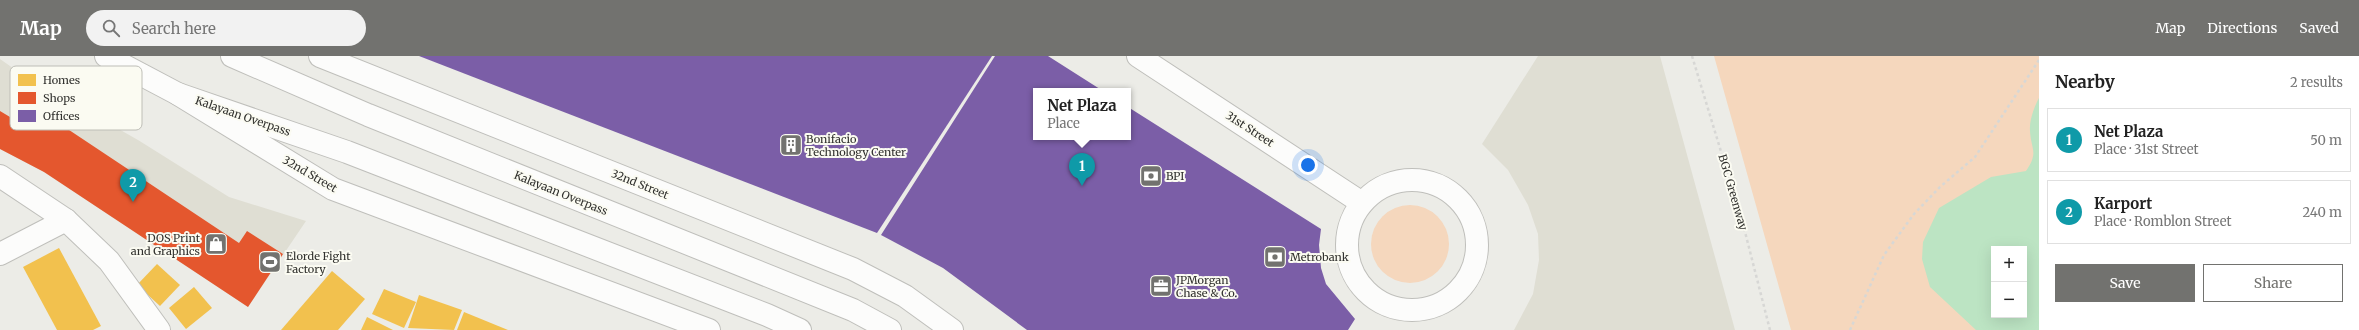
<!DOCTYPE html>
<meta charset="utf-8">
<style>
body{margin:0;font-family:Merriweather,serif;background:#f2f2f2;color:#222}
.controls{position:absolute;right:12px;bottom:12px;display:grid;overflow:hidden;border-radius:0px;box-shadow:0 4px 16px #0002}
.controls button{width:36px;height:36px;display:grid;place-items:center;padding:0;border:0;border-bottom:1px solid #e0e0e0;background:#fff;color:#222;font:20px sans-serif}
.you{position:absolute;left:1308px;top:109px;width:14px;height:14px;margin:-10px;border:3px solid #fff;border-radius:50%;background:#1a73e8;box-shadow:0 0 0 6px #1a73e833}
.badge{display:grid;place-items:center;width:26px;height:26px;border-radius:50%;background:#72726f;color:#fff;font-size:13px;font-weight:700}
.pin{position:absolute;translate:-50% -33px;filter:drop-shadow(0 1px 2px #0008)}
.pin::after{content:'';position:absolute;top:21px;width:14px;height:12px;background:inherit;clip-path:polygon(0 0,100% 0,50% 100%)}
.popup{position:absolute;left:1033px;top:32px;width:98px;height:52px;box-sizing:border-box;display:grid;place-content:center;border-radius:0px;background:#fff;filter:drop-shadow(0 1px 3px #0005);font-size:13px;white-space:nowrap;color:#767676}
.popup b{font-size:15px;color:#222}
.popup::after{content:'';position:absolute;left:50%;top:100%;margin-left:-8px;border:8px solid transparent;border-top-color:#fff}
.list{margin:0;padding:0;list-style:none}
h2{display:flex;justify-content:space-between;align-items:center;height:52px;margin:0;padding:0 16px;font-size:17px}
h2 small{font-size:13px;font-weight:400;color:#767676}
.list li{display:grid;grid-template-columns:26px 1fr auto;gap:12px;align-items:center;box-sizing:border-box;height:64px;margin:0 8px 8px;padding:0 8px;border:1px solid #e0e0e0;border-radius:0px}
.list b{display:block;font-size:15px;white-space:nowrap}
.list p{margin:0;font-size:13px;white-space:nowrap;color:#767676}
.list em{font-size:13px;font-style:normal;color:#767676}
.actions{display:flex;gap:8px;padding:12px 16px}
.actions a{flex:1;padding:9px 0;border:1px solid #72726f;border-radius:0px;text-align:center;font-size:14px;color:#72726f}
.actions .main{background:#72726f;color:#fff}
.icon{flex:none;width:22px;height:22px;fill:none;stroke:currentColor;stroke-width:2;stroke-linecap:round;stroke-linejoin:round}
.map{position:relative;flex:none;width:2039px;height:274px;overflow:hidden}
header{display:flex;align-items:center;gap:24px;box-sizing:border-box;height:56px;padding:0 20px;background:#72726f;color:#fff}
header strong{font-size:19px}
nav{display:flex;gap:22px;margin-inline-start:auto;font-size:14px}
.search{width:280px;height:36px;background:#f2f2f2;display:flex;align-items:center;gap:10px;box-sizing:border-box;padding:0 14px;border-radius:22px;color:#767676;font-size:15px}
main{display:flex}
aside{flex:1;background:#fff}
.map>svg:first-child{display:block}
</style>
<header>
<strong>Map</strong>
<div class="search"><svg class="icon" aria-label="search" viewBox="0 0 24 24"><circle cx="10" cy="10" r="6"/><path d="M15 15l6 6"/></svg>Search here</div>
<nav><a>Map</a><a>Directions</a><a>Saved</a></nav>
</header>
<main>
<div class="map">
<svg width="2039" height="274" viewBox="0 0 2039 274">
<rect width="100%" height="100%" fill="#ecece7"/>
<g fill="#dfded3">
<polygon points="1538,0 1660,0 1735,274 1514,274 1533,238 1539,204 1538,178 1528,149 1508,114 1482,88"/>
<polygon points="0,3 20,17 138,84 229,141 306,165 248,251 44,116 0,93"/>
</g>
<g fill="#f5d7bd" fill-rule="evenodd">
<path d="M1714 0H2039V274H1791ZM1994 193H2024V259H1994Z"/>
<circle cx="1410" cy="188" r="39"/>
</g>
<path fill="#bce4c3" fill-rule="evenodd" d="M2039 42V274H1976L1930 231 1922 203 1923 186 1939 152 1991 121 2026 115C2039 96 2031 94 2030 75 2029 65 2034 51 2039 42ZM1994 193H2024V259H1994Z"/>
<g fill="#f2c14e">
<polygon points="59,192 101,270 93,274 57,274 23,211"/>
<polygon points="157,208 180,229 160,250 137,229"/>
<polygon points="332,215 365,243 338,274 281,274"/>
<polygon points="194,231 212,252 186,273 169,252"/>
<polygon points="384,233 416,246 404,272 372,258"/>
<polygon points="419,239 462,254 454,274 408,272"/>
<polygon points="464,256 508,274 457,274"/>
<polygon points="367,261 393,274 361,274"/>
</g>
<polygon fill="#e4572e" points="27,46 239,187 247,175 283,198 248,251 44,116 0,93 0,55 15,64"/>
<g fill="#7b5ea7">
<polygon points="419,0 992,0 877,177"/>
<polygon points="995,0 1048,0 1103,35 1036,35 1036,81 1128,81 1128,51 1321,173 1319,189 1321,212 1326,228 1355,263 1348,274 1027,274 943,212 881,179"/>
</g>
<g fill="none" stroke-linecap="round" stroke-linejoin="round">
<g stroke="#bfbfbb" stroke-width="24">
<g id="street">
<polyline points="1138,0 1362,147"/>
<polyline points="0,120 66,164 109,205 159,274"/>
<circle cx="1412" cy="189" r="65"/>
<polyline points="0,198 66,164"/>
</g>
</g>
<g stroke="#bfbfbb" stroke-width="24">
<g id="secondary">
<polyline points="106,0 178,38 333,133 709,274"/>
<polyline points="232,0 368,59 853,254 890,274"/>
<polyline points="320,0 853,213 905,240 952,274"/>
<polyline points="178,38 347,96 767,259 800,274"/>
</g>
</g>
<g stroke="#d7d7d5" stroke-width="2.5" stroke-dasharray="3 3" stroke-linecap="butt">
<polyline points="1692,0 1743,168 1770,274"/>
<polyline points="1850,274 1884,199 1914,158 1940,131 1975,101 2039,4"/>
</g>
<use href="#street" stroke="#fcfcfb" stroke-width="22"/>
<use href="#secondary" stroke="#fcfcfb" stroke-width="22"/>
</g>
<defs>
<g id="building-square" transform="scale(1.15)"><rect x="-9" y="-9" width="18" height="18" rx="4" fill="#72726f" stroke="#fbfbf2"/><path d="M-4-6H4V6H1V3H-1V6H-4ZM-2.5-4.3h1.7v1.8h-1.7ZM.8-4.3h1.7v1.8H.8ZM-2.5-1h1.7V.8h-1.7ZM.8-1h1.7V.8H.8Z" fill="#fff"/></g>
<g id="bank-square" transform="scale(1.15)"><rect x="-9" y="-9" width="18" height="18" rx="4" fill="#72726f" stroke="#fbfbf2"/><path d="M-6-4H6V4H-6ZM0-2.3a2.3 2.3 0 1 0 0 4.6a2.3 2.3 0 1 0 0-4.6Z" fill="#fff"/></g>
<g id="shop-square" transform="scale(1.15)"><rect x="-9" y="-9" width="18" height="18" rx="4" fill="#72726f" stroke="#fbfbf2"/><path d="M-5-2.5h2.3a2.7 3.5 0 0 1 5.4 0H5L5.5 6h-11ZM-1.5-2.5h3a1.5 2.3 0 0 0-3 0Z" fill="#fff"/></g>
<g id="stadium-square" transform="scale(1.15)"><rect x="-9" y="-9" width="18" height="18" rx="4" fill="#72726f" stroke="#fbfbf2"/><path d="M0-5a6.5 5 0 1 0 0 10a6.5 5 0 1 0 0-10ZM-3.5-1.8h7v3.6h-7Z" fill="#fff"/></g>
<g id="office-square" transform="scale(1.15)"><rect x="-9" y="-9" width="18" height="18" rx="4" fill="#72726f" stroke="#fbfbf2"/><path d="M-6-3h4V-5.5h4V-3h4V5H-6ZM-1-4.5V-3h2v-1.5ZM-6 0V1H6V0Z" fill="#fff"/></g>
</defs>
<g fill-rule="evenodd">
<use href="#building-square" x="791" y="89"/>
<use href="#bank-square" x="1151" y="120"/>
<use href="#shop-square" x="216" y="188"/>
<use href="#bank-square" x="1275" y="201"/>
<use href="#stadium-square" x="270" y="206"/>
<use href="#office-square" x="1161" y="230"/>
</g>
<g text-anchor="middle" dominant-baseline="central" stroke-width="4" stroke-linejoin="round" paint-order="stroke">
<g font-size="11" fill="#31312e" stroke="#fbfbf2">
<text transform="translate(243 60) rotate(19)">Kalayaan Overpass</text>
<text transform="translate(1250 73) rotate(33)">31st Street</text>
<text transform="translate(310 118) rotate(30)">32nd Street</text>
<text transform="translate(640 128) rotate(22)">32nd Street</text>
<text transform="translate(1733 136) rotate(74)">BGC Greenway</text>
<text transform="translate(561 137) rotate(22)">Kalayaan Overpass</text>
</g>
<g font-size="11" fill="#31312e" stroke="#fbfbf2" text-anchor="start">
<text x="806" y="83">Bonifacio<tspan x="806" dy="13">Technology Center</tspan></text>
<text x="1166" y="120">BPI</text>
<text x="200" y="182" text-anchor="end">DOS Print<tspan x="200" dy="13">and Graphics</tspan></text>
<text x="286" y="200">Elorde Fight<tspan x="286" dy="13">Factory</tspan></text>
<text x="1290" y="201">Metrobank</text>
<text x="1176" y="224">JPMorgan<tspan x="1176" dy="13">Chase &amp; Co.</tspan></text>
</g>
</g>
<rect x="10" y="10" width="132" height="64" rx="6" fill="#fbfbf2" stroke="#bebeb7" stroke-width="1"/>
<rect x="18" y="18" width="18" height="12" fill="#f2c14e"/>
<rect x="18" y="36" width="18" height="12" fill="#e4572e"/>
<rect x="18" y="54" width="18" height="12" fill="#7b5ea7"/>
<g font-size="11" fill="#31312e">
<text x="43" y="28">Homes</text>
<text x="43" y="46">Shops</text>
<text x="43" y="64">Offices</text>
</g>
</svg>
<div class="controls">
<button>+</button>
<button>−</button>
</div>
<div class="you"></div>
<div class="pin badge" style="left:1082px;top:130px;background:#0f9aa8">1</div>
<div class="popup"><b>Net Plaza</b>Place</div>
<div class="pin badge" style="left:133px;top:146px;background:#0f9aa8">2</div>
</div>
<aside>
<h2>Nearby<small>2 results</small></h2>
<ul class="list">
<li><span class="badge" style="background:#0f9aa8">1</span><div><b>Net Plaza</b><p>Place · 31st Street</p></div><em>50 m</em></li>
<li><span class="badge" style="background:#0f9aa8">2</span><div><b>Karport</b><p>Place · Romblon Street</p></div><em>240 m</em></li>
</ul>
<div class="actions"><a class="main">Save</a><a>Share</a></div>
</aside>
</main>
